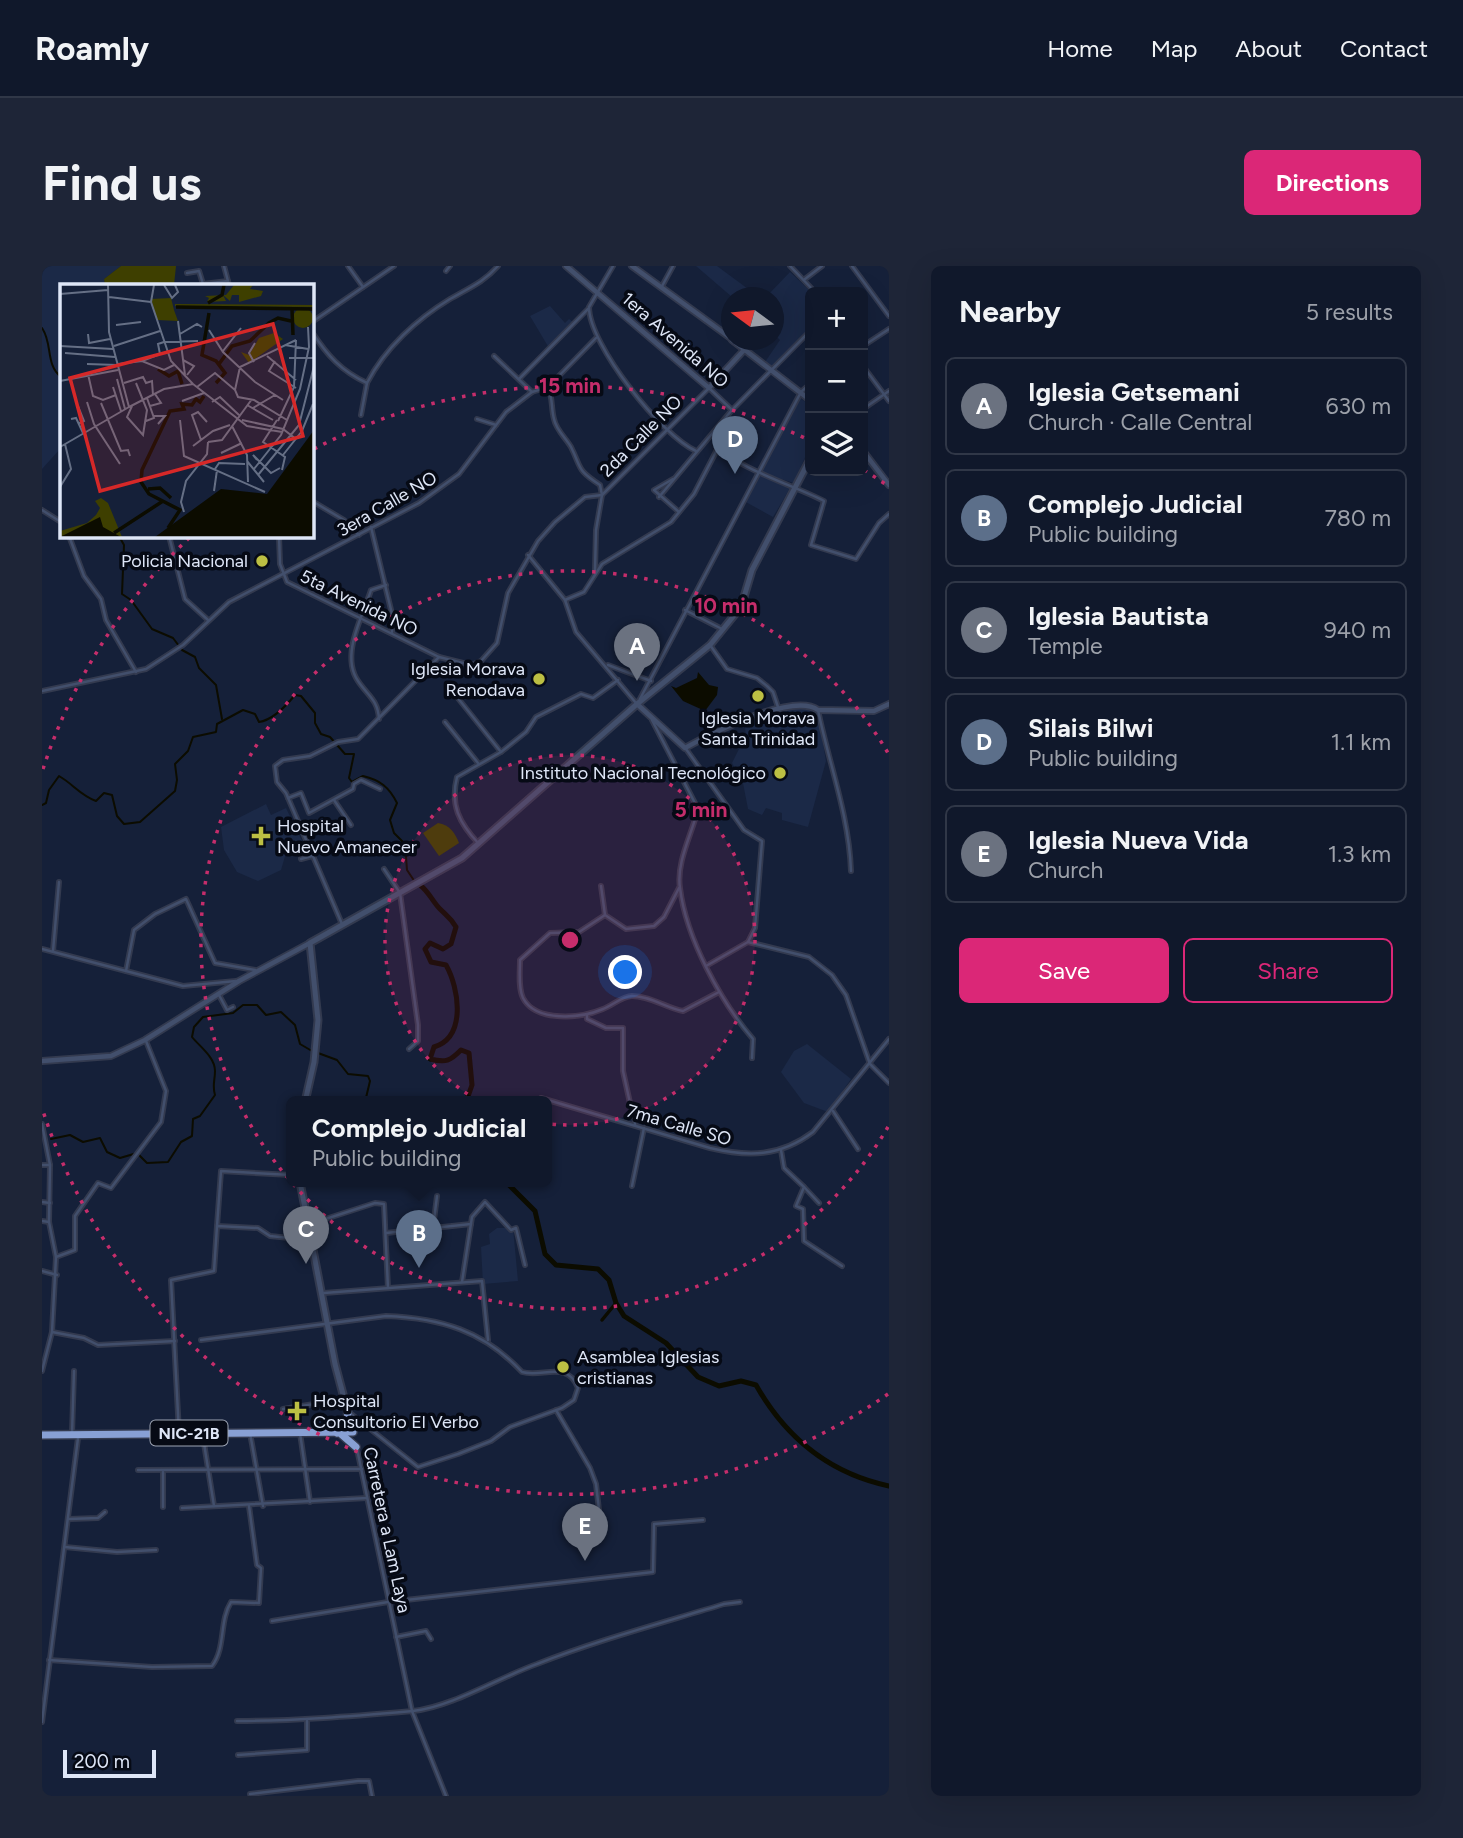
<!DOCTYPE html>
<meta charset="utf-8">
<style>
body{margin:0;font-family:Figtree,sans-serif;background:#1e2537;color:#f1f3f6}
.controls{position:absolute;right:21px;top:21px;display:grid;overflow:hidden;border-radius:10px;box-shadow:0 7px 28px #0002}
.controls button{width:63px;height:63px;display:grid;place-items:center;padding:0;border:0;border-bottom:2px solid #303747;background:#10182b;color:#f1f3f6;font:35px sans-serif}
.compass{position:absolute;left:679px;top:21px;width:63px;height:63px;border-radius:50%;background:#10182b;box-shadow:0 7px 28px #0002;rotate:285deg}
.scale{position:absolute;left:21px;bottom:18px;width:93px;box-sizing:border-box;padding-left:7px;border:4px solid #dee6f7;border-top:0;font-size:19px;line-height:24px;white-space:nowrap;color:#dee6f7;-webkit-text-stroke:5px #060a15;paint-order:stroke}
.you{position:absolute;left:584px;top:707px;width:24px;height:24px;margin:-18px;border:5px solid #fff;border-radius:50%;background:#1a73e8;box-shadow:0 0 0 10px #1a73e833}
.badge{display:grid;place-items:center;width:46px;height:46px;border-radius:50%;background:#db2777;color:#fff;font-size:23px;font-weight:700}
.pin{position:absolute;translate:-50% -58px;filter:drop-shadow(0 2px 4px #0008)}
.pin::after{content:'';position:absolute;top:37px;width:24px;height:21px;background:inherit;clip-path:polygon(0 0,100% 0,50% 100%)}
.popup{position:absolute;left:244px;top:830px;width:266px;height:91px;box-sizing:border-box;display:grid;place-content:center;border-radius:10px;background:#10182b;filter:drop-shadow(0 2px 5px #0005);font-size:23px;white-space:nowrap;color:#9ca0a9}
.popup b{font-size:26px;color:#f1f3f6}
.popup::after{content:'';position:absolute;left:50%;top:100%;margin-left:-14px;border:14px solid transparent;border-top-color:#10182b}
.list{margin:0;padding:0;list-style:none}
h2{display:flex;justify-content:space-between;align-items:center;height:91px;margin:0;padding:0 28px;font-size:30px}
h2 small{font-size:23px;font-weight:400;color:#9ca0a9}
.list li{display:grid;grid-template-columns:46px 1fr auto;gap:21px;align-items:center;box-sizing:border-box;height:98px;margin:0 14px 14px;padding:0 14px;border:2px solid #303747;border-radius:10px}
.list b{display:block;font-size:26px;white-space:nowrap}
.list p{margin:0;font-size:23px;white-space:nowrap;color:#9ca0a9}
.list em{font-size:23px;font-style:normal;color:#9ca0a9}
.actions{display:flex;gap:14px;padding:21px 28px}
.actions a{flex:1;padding:16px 0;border:2px solid #db2777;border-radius:10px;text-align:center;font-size:24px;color:#db2777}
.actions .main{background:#db2777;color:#fff}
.icon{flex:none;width:38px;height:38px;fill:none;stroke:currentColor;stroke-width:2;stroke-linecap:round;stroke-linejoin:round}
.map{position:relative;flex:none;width:847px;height:1530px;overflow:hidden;border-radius:10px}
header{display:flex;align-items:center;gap:42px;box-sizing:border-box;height:98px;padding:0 35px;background:#10182b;border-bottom:2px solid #303747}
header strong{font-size:33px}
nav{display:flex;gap:38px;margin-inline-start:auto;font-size:24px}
.intro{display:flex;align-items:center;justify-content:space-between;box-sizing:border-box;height:168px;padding:0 42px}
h1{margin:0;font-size:49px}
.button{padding:18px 32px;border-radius:10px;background:#db2777;color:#fff;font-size:24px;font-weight:700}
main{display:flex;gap:42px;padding:0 42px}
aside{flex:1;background:#10182b;border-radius:10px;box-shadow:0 7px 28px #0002}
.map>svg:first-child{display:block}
</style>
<header>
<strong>Roamly</strong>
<nav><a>Home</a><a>Map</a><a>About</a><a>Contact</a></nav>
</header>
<div class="intro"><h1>Find us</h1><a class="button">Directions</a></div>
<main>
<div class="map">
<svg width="847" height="1530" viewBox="0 0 847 1530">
<rect width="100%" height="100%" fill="#152039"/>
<g fill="#1b2947">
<polygon points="0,0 79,0 62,13 63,19 19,19 19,182 0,203"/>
<polygon points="654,0 675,0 717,31 690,31"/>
<polygon points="748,6 769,26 768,64 731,103 723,96 738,74 732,68 732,32 724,31"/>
<polygon points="508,40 523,57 527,53 531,56 507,82 488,50"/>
<polygon points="758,132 768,139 768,180 752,217 719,207"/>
<polygon points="716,208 750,219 731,251 702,235"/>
<polygon points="771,442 776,448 784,495 766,561 740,554 740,547 724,542 720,549 706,543 701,517 690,497 704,469 702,454 745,443"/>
<polygon points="224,538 229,549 244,542 262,579 244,587 239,604 216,615 195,606 182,584 179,561"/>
<polygon points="765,778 809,813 786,846 762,837 739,806 752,785"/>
<polygon points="455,962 471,962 476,1015 441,1018 439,981 448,978 447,968"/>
</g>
<g fill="#3e3f00">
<polygon points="79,0 134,0 132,19 63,19 62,13"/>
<path d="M396 557C408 559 413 567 417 577L397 590 381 567Z"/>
</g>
<polygon fill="#0c0c00" points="656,406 667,419 676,421 675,429 663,445 641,435 629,420 634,422 655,412"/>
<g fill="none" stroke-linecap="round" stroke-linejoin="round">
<g stroke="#0c0c00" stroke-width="2">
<path d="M0 62C11 78 3 98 19 111"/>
<polyline points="77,270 82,279 80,328 89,334 110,363 131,372 140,384 153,391 157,402 174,419 180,453"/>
<path d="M0 539 4 537 7 524 17 510C31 518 38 529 54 535L62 527 70 529 75 550 82 558 98 556 133 525 135 514 133 498 146 485 151 471 174 466 175 458 201 444 213 448 217 456C231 454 244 440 253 429L259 430 273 447V457L279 468 288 471 303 488H312L307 512 310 516 321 510C338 514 347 521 355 537L348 554 352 567 363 578 365 604 373 616"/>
<polyline points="276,787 295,794 306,808 326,810 328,815 323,836"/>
<path d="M9 873 28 869 41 876 58 872 65 886 78 892 95 887 105 897 126 896 139 876 150 870 151 853 158 850 173 829C170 819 173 815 173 805 173 791 158 781 150 771L152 761 161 751 191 747 201 739H215L224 749 239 746 253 759 258 778 270 785"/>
</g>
<polyline stroke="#0c0c00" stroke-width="3.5" points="560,1054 574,1037"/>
<g stroke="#0c0c00" stroke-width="5">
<path d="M378 619C387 626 391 636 398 643 405 650 409 652 414 661L409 678 401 683 388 677 383 683 389 696 404 699C417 722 425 771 392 781L388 793C404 797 408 795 419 784L427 787 430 819 424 836"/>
<path d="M464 916 493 945 503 988 514 999 556 1003 567 1014 574 1037 582 1050 624 1077 656 1111 677 1120 699 1115 714 1119C744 1172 786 1207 847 1220"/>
</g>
<g stroke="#333a4f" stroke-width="6">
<g id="minor">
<polyline points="182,0 187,19"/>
<polyline points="306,0 321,21"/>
<path d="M571 0 547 41C547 79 620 170 654 185"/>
<polyline points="748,0 773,26"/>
<polyline points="810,0 847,50"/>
<polyline points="404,5 408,0"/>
<polyline points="145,7 157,5 161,18 186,15"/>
<polyline points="763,13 780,0"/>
<polyline points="619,22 631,0"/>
<polyline points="270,56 352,0"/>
<path d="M270 66C285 89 299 105 325 117 343 82 375 53 408 33 427 22 442 16 456 0"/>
<polyline points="821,80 847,63"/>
<polyline points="452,90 490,126"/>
<polyline points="821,100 847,135"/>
<polyline points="477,113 546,43"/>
<path d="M506 121C511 132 509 142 512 153 514 164 524 172 529 181 540 203 534 203 558 219L560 229 554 264 553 304"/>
<polyline points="821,143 847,125"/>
<polyline points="319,149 325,117"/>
<polyline points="435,153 454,159"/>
<path d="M683 153C681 162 677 173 680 181 686 199 761 223 782 235L769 279 814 293 837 257 847 248"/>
<polyline points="631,213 612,224 637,246"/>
<polyline points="617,231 690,144 768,65"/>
<polyline points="270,235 302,254 317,269"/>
<polyline points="0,244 19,256"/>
<polyline points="329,261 350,348 350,366"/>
<polyline points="27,270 42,310 59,333 64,354 94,406"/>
<polyline points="127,270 143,333 166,354"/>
<polyline points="237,270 238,298 245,316 397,391 429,399 439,395 455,377 466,327 496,275 513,256 543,231 560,229 667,122 690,144"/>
<polyline points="486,289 523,334 534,366 594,437"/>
<polyline points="523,334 542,326 560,298 629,256 652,228 678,178"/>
<polyline points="643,344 680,363"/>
<polyline points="668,379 685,403 715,412 725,420 731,426 736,441"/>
<polyline points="566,399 609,415"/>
<polyline points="0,425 104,403 141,379 187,336 377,237 417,208 464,146 490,126 506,121 554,72"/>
<polyline points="415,431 459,486"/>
<polyline points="598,433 759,126 768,118"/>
<path d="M776 444C787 498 807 549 809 605"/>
<path d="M337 453C336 434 326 430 316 415 298 389 321 350 329 324L344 319"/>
<path d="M610 454 656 543C650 568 634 596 638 622 644 672 679 736 711 773L710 792"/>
<polyline points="403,456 436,497"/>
<polyline points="644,483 702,564 720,575 713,662 706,676 664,700"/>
<polyline points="246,532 259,527 267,547 311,523 312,518 319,514 338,523"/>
<polyline points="292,534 309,559"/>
<path d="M437 578C417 557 408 539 415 511L459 486 484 466 494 451 539 428 551 432 576 414"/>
<polyline points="259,593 270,590"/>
<polyline points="342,603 358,627 376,759 376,775 367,783"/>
<polyline points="559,620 563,649 584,663 612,660 622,651 637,622"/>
<path d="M563 649 537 666 508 667 478 694C478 705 476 722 481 732 494 757 540 752 561 743 570 740 580 730 590 730 609 730 624 742 641 745L677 726"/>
<polyline points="300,658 244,527 235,516 233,500 241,494 268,490 296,476 316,473 397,391"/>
<polyline points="706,676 767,691 790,709 804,729 828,798 847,817"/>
<polyline points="0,683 141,720 194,715"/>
<polyline points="11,685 17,616"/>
<polyline points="84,705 92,664 113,648 144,633 173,697 213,704"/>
<polyline points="177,729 185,744 191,741"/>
<polyline points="545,749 545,753 564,762 581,762 581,805 588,837 592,843 593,859"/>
<path d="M499 832 668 882C706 891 738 891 771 866L847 773"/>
<polyline points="791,845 816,883"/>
<polyline points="0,858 8,899 7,956 14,991"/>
<polyline points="739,884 742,902 762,921 754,940 761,943 762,975 800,1000"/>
<polyline points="0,899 8,899"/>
<polyline points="590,920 602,862"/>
<polyline points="762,921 777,937"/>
<polyline points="0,936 8,937"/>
<polyline points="0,955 7,956"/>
<polyline points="268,958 333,937 342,938 346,1022"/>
<polyline points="175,960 179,905 249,909"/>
<polyline points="391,962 395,930"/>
<polyline points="344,967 429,958"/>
<polyline points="0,1005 15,1009"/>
<polyline points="420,1016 430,951 443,936 469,964 474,962 483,999"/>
<polyline points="282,1027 440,1015 446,1074"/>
<polyline points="10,1066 42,1072 56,1079 133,1075"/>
<path d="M159 1074 344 1050C399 1052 442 1065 480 1106 500 1112 526 1094 536 1122L532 1134 520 1142 468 1161 449 1175 416 1188 376 1201 308 1147"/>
<polyline points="0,1105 10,1066 14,991 33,984 33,950 56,917 69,922 119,856 124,825 104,775"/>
<polyline points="241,1143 303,1133"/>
<polyline points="514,1144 548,1202 554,1218 557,1244 542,1247"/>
<polyline points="137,1167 129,1014 172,1005 175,960 216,962 228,970 267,974"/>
<polyline points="208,1167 221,1240"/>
<polyline points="258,1167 268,1236"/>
<polyline points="30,1168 32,1105"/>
<polyline points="161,1171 172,1240"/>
<polyline points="315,1183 370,1445 404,1530"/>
<polyline points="96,1204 320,1203"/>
<polyline points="121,1206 121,1241"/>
<polyline points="140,1242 325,1232"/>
<polyline points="27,1253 56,1252 63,1246"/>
<polyline points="23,1281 75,1286 114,1284"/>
<polyline points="230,1355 346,1336 611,1306 612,1258 661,1254"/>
<polyline points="354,1371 384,1365 389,1373"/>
<path d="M7 1394 110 1401 170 1400C184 1382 177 1355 189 1336L217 1337 219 1302 215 1299 207 1240"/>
<path d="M195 1455C254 1455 312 1450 371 1445 410 1441 458 1411 495 1398 556 1374 620 1357 682 1338L698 1336"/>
<polyline points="0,1456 36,1172"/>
<polyline points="196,1489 265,1484 265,1455"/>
<polyline points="208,1528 316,1515 327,1515 330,1530"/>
</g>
</g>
<g stroke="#333a4f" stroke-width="8">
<g id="tertiary">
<polyline points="524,0 667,122 703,83"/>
<polyline points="590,0 690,73"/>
<polyline points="690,74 768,134"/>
<polyline points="821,185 847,219"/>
<path d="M595 438 643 482C668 468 751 426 776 444L832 445 847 438"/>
<polyline points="0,795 69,790 103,774 197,715 268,677"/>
</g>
</g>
<g stroke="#333a4f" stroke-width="9">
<g id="secondary">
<polyline points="263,836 272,796 276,754 268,677 420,592 595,438 668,379 699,341 710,304 768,193"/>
<polyline points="258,916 293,1098 311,1166"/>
</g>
</g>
<g stroke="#333a4f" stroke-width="10">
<g id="trunk">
<polyline points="295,1167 305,1157 306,1145"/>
<polyline points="299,1168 314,1181"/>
<polyline points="0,1169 311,1166"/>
</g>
</g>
<use href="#minor" stroke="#424f6c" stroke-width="2.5"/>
<use href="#tertiary" stroke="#424f6c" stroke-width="4.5"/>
<use href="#secondary" stroke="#424f6c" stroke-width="5"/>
<use href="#trunk" stroke="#88a0d4" stroke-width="7"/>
</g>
<circle cx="528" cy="674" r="185" fill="#c52d6b" fill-opacity=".12"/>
<g fill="none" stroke="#c52d6b" stroke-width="3.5" stroke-dasharray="3.5 7">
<circle cx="528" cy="674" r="185"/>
<path d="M846 861A369 369 0 1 1 846 487"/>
<path d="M846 1128A554 554 0 0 1 1 845M1 503A554 554 0 0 1 147 272M272 183A554 554 0 0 1 767 174M822 204A554 554 0 0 1 846 220"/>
</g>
<g fill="#bcbf43" stroke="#060a15" stroke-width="2.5">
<circle cx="220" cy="295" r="7"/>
<circle cx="497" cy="413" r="7"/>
<circle cx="716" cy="430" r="7"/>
<circle cx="738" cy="507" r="7"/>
<path d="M215.5 559.5h7v7h7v7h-7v7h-7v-7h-7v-7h7z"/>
<circle cx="521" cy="1101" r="7"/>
<path d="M251.5 1134.5h7v7h7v7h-7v7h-7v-7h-7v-7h7z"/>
</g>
<g text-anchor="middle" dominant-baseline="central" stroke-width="7" stroke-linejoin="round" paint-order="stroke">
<rect fill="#060a15" stroke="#9da4b3" stroke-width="2" x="108.5" y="1154.5" width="77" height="25" rx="5"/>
<g font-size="16" font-weight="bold" fill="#dee6f7">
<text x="147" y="1167">NIC-21B</text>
</g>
<g font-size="18" fill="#dee6f7" stroke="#060a15">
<text transform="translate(633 74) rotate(41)">1era Avenida NO</text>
<text transform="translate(599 170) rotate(-45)">2da Calle NO</text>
<text transform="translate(345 238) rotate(-30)">3era Calle NO</text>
<text transform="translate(317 337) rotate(26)">5ta Avenida NO</text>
<text transform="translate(637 859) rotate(16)">7ma Calle SO</text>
<text transform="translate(345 1264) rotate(78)">Carretera a Lam Laya</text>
</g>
<g font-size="18" fill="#dee6f7" stroke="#060a15" text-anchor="end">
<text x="206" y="295">Policia Nacional</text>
<text x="483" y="403">Iglesia Morava<tspan x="483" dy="21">Renodava</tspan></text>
<text x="716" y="452" text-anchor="middle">Iglesia Morava<tspan x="716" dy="21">Santa Trinidad</tspan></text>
<text x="724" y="507">Instituto Nacional Tecnológico</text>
<text x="235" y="560" text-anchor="start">Hospital<tspan x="235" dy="21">Nuevo Amanecer</tspan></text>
<text x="535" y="1091" text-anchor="start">Asamblea Iglesias<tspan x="535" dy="21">cristianas</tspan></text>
<text x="271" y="1135" text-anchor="start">Hospital<tspan x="271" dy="21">Consultorio El Verbo</tspan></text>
</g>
</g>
<g transform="translate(18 18)">
<rect width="254" height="254" fill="#152039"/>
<path d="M174 1H193L190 5 203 7 201 12 179 18V11H172L170 17 163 11 166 17 147 18 149 14 145 12 166 11ZM111 14 114 26 230 30 114 26 118 37 97 36 91 15ZM115 20 254 21V23L115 22ZM233 34a10 10 0 1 1 20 0a10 10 0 1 1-20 0ZM214 49 223 55 189 79 181 68 189 71 199 54ZM41 214 48 219 62 253H0V247L27 239 36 231 40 224 35 217Z" fill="#3e3f00"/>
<path d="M254 146V253H95L161 205 207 210ZM40 233 43 243 61 253H0Z" fill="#0c0c00"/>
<path fill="none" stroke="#0c0c00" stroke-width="3.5" d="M148 19 162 11 164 1M116 23 254 25M232 25 233 51M149 29 142 71 156 77 165 89 156 99M159 80 172 62 190 57 209 39 218 34 231 37M98 85 109 92 118 87 122 100M88 205 100 204 111 214M108 244 120 226 89 210 81 198 82 186 110 127 124 125 122 120 132 121 136 115 140 118 144 112M54 249 103 217"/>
<path fill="none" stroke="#656f85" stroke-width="2" d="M48 1 49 48 69 123M94 1 91 18 111 77 133 100M104 1 112 14 118 8 115 1M0 10 48 6M49 13 91 18M118 37 125 91M56 41 81 38M149 46 163 68 195 98 223 116M28 50 29 59 50 55M120 50 137 40 142 43M104 58 138 57M225 61 248 65M0 62 53 65M54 62 100 47M163 67 181 44M5 69 55 73M207 72 236 96M229 74H254M123 76 134 82 127 91M82 77 100 70 98 60 104 58M215 77 209 87 236 104M194 78 189 69 195 59M27 80 57 81M58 80 82 77 104 86 114 81M28 90 33 112 43 116 56 111M57 95 65 125M0 97 58 86M64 99 83 93 86 99 92 97 93 111M53 103 61 127M137 103 155 89 175 106M122 117 144 109M27 118 34 140 60 180M152 118 160 113 179 131M41 119 61 167 68 166 70 172M187 121 213 136M18 122 24 137 18 140M72 122 67 133 83 151 87 126 76 99M90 122 101 119 95 110M69 123 104 105 133 100 187 142 222 148M193 124 215 111M93 132H105L98 140M11 135 16 134 23 149M120 136 124 172 205 208M182 136 223 145 236 155M217 136 203 158 225 173 222 186M227 136 194 116 178 113 175 106 180 83 236 56M86 137 94 134 87 114M218 137 234 103 236 56M172 142 187 171 188 198M141 156 132 131 138 128 147 138M148 158 162 156 192 115M133 162 153 147 170 141M0 163 69 123M161 169 182 159M223 171 242 147 253 120M197 176 193 171 211 189 220 184M187 177 204 198M155 185 159 179 185 180M194 185 221 151 240 105 249 63 248 43M198 191 239 141 254 82M0 203 11 185 5 160M154 207 157 186M124 228 121 218 126 197 147 170 148 158"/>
<path fill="#d62828" fill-opacity="0.15" stroke="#d62828" stroke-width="3.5" d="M213 40 243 152 40 207 10 94Z"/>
<rect width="254" height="254" fill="none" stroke="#dee6f7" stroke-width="3.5"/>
</g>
<circle cx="528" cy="674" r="10" fill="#c52d6b" stroke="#060a15" stroke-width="3.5"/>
<g font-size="21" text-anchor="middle" font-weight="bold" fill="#c52d6b" stroke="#060a15" stroke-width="7" stroke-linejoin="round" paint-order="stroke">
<text x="528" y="127">15 min</text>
<text x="684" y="347">10 min</text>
<text x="659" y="551">5 min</text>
</g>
</svg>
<div class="controls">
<button>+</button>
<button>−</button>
<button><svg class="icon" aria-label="layers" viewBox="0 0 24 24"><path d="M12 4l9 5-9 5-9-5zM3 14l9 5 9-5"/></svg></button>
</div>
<svg class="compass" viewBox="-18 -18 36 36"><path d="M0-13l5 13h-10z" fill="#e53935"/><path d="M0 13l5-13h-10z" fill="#9ca0a9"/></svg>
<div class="scale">200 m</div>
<div class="you"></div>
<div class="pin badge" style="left:595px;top:415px;background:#6b7280">A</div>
<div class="pin badge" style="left:377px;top:1002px;background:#5c6f8a">B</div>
<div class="popup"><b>Complejo Judicial</b>Public building</div>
<div class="pin badge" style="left:264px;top:998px;background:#6b7280">C</div>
<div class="pin badge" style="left:693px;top:208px;background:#5c6f8a">D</div>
<div class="pin badge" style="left:543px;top:1295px;background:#6b7280">E</div>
</div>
<aside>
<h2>Nearby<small>5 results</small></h2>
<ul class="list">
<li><span class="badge" style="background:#6b7280">A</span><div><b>Iglesia Getsemani</b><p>Church · Calle Central</p></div><em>630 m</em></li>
<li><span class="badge" style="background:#5c6f8a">B</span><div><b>Complejo Judicial</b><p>Public building</p></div><em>780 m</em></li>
<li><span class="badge" style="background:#6b7280">C</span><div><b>Iglesia Bautista</b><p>Temple</p></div><em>940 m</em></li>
<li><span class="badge" style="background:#5c6f8a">D</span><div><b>Silais Bilwi</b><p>Public building</p></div><em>1.1 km</em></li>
<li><span class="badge" style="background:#6b7280">E</span><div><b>Iglesia Nueva Vida</b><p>Church</p></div><em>1.3 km</em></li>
</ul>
<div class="actions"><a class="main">Save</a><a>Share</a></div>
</aside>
</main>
